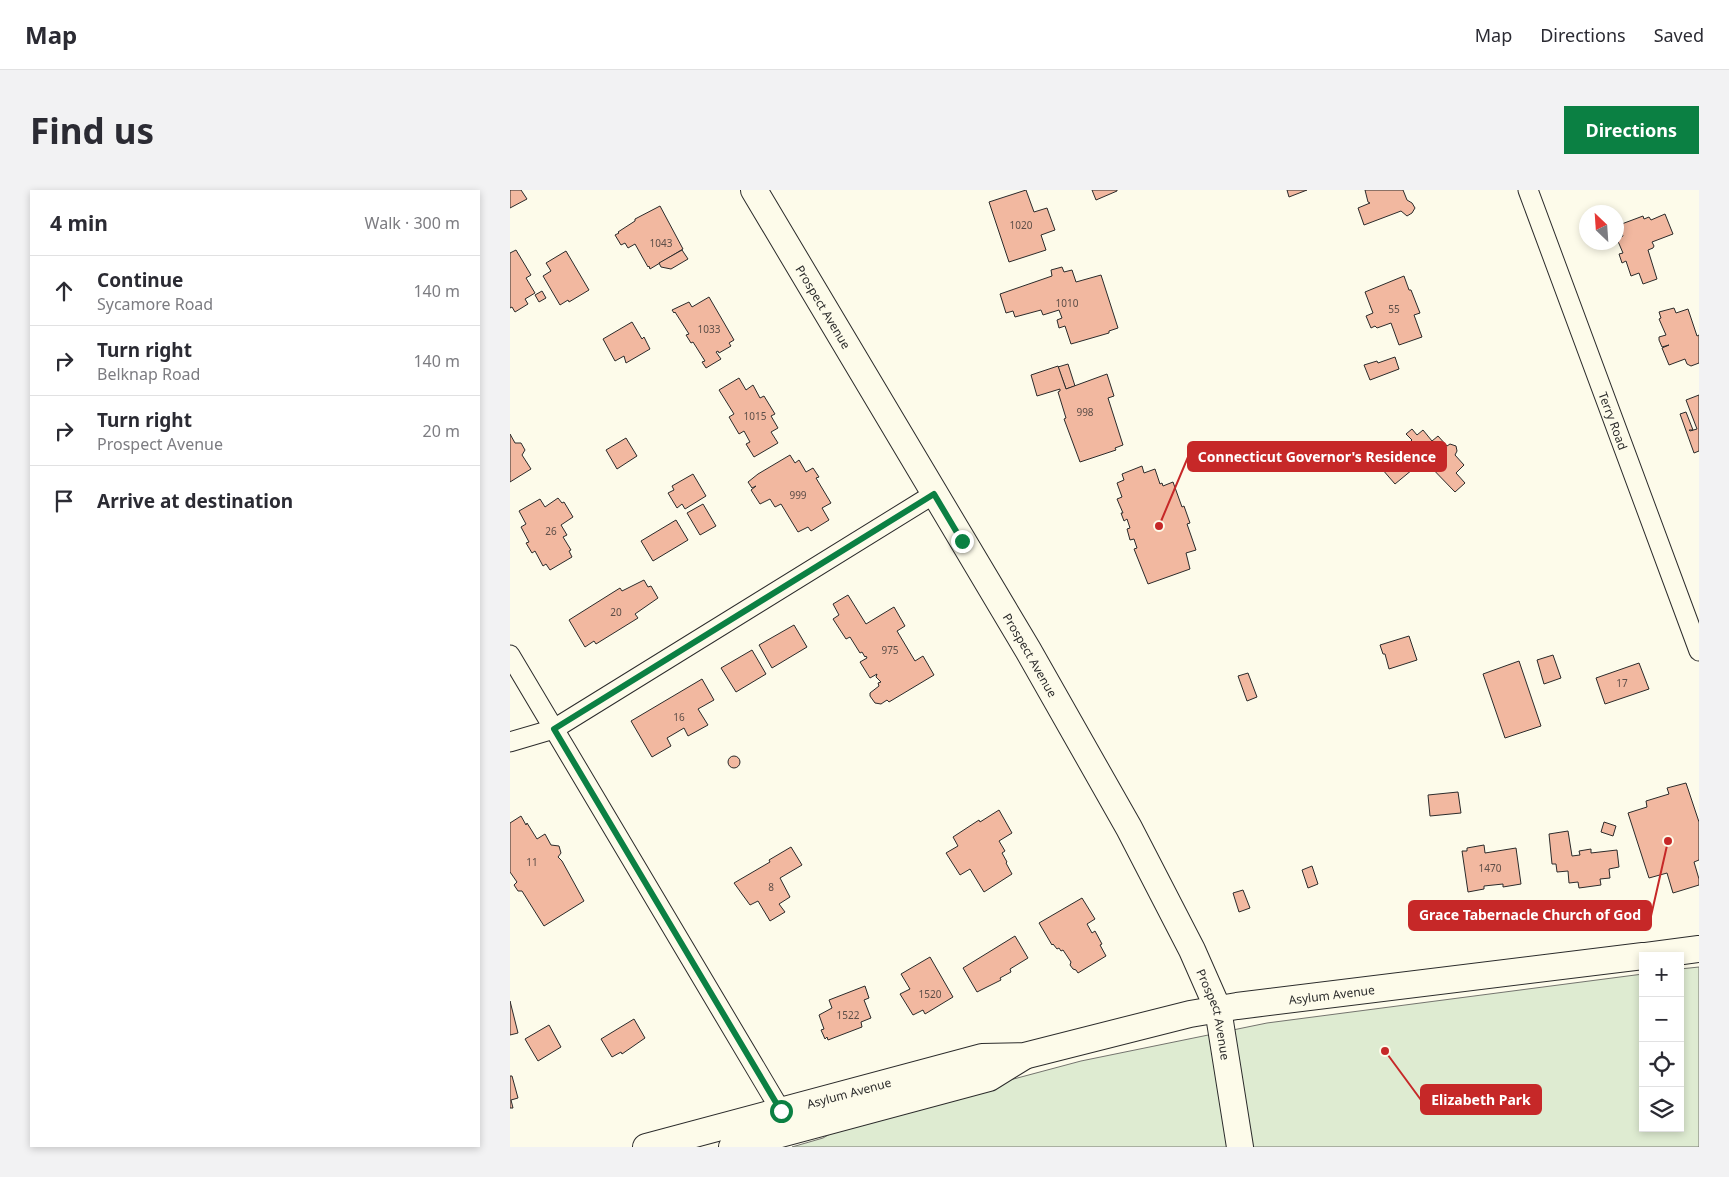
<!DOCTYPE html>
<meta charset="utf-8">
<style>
body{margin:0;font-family:"Noto Sans",sans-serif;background:#f2f2f3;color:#2b2b33}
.controls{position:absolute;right:15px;bottom:15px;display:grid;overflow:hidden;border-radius:0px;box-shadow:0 2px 8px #0003}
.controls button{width:45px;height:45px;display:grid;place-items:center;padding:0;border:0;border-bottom:1px solid #e1e1e2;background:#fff;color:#2b2b33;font:25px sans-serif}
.compass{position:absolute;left:1069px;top:15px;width:45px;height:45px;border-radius:50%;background:#fff;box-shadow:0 2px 8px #0003;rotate:335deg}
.stop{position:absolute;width:15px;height:15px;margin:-11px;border:4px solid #0b8043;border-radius:50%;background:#fff}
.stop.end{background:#0b8043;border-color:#fff;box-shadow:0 1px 5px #0008}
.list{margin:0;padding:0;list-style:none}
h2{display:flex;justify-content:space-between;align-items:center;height:65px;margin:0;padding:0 20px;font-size:21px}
h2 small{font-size:16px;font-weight:400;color:#7c7c81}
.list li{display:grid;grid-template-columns:32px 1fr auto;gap:15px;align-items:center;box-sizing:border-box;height:70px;padding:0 20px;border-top:1px solid #e1e1e2}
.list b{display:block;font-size:19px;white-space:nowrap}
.list p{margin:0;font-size:16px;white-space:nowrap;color:#7c7c81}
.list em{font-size:16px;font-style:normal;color:#7c7c81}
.icon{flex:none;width:28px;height:28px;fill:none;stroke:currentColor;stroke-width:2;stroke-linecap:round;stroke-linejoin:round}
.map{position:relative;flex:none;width:1189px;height:957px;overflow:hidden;border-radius:0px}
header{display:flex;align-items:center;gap:30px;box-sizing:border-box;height:70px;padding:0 25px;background:#fff;border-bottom:1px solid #e1e1e2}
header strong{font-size:24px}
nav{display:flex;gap:28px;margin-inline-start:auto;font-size:18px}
.intro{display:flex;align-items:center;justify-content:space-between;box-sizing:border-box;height:120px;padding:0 30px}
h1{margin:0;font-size:35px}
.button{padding:12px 22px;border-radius:0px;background:#0b8043;color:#fff;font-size:18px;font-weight:700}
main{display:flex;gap:30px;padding:0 30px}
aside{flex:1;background:#fff;border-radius:0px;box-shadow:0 2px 8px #0003}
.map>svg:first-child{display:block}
</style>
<header>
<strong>Map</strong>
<nav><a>Map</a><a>Directions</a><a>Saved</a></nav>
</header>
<div class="intro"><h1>Find us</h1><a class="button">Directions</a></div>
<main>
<aside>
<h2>4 min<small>Walk · 300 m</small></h2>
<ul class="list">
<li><svg class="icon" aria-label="ahead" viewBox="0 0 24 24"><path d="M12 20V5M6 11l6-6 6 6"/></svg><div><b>Continue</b><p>Sycamore Road</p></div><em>140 m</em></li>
<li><svg class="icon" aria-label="right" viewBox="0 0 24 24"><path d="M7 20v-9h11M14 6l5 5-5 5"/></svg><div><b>Turn right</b><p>Belknap Road</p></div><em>140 m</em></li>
<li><svg class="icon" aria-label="right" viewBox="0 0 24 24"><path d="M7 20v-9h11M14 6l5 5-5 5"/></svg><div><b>Turn right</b><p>Prospect Avenue</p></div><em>20 m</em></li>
<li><svg class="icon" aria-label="arrive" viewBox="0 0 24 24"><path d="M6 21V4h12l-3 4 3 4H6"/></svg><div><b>Arrive at destination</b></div></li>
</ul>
</aside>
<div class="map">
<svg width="1189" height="957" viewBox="0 0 1189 957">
<rect width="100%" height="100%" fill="#fdfbea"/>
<polygon fill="#deebd1" stroke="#74746e" points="1189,777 1189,957 282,957 313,948 339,933 571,871 757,833 1133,784 1133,938 1170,938 1170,779"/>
<g fill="#f2b8a0" stroke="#2b2b2b">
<polygon points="0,0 11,0 17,9 0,18"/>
<polygon points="516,0 524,22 537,18 545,40 531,45 536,60 499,72 479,12"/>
<polygon points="582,0 607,0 607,1 586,10"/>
<polygon points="777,0 797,0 779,7"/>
<polygon points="855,0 893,0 897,10 902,13 905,18 902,23 897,26 891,21 854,35 848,18 860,13 858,12"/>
<polygon points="150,16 173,59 140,79 139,76 138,77 125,54 118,58 115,53 111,55 105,45 109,43 108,42 125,31 125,29"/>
<polygon points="1155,24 1163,44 1142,52 1144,56 1143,58 1138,60 1147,89 1133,94 1129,83 1121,86 1116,71 1112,73 1109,64 1113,63 1107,49 1113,46 1109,35 1133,26 1134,29 1139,27 1141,30"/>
<polygon points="6,60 21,85 16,88 25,103 15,109 18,114 5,122 2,117 0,118 0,63"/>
<polygon points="172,60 178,69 161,79 151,77 149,73"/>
<polygon points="56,61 79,100 59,112 58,110 50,115 33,86 41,81 36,73"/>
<polygon points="552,77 554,82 562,80 566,92 591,85 608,138 599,141 599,143 561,154 555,136 549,138 547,130 552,128 549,120 533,125 531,120 505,127 503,121 496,123 490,104 542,86 541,80"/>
<polygon points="894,86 899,100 901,100 910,123 904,125 912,147 889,155 881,133 867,138 865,136 861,138 856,126 863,123 855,102"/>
<polygon points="32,101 36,108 29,112 25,105"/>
<polygon points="199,107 224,150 219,153 221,156 209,163 208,161 206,162 211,169 196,178 192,172 195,171 183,152 181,153 176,145 179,144 165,122 164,123 162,120 179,112 182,117"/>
<polygon points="1164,118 1166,123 1178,119 1187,146 1189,145 1189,173 1181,176 1177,174 1175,169 1159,175 1152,158 1159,155 1152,157 1149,150 1149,147 1156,145 1149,129 1151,128 1149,122"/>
<polygon points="122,132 132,149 134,147 140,159 116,173 114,166 105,171 93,149"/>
<polygon points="885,167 889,179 860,190 854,175 867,171 868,173"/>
<polygon points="558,174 565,196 556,199 548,177"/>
<polygon points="548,176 556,199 597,184 604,206 598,208 613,255 605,258 606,260 570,272 554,229 556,228 548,202 550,201 550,199 527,206 521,185"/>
<polygon points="229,188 236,200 243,195 250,208 254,206 265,224 261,226 268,238 261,242 268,253 244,267 236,254 240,252 234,241 229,244 219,227 224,224 209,200"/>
<polygon points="1189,205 1189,261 1184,263 1170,224 1176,222 1183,240 1179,240 1180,241 1187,239 1176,210"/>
<polygon points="902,239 907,245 913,240 922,251 928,246 937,256 940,254 946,256 947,261 945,265 954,275 946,283 955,293 945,302 914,270 885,294 872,279 902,250 896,244"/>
<polygon points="0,244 5,253 11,253 15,260 12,265 21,279 0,292"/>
<polygon points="116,248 127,266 107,279 96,260"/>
<polygon points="280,265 285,273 289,270 296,282 303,278 309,287 306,288 321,313 312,318 319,330 301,341 298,337 288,342 271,314 265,317 260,309 250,314 241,300 246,296 242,298 238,292 248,284"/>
<polygon points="632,276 634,283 645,279 650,294 652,293 653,296 663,292 672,317 674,316 680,333 677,334 686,360 676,363 680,379 638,394 624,359 627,358 624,349 620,350 617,339 620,338 617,329 614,331 611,323 613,323 607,309 612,307 607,293 614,290 612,284"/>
<polygon points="183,284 196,306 175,319 172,314 167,318 158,303 164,300 162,296"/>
<polygon points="48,308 52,313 54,312 63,327 51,335 57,345 53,347 61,360 59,361 62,367 40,380 36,374 33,376 25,361 22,363 16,353 19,352 11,337 16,334 9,321 30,309 35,317"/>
<polygon points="193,314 206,336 190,345 177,323"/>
<polygon points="166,330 178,350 143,371 131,351"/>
<polygon points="134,390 138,397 141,396 148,408 125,424 128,428 86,454 84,451 75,457 59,430 110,398 112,401"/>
<polygon points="338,405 356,434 384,417 395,436 387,441 405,471 413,466 424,485 379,512 377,510 371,514 365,513 360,506 360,503 369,496 368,493 371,492 366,487 367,484 360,488 350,472 357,468 356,466 355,467 352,462 350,463 340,447 336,449 323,429 329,425 323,414"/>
<polygon points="284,435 297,457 262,478 249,455"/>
<polygon points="899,446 907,470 879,479 875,464 873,464 870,455"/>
<polygon points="242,460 256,484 226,502 211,478"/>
<polygon points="1043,465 1051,488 1034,494 1027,470"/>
<polygon points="1009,471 1031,536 995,548 973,484"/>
<polygon points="1129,473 1139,499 1095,514 1086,488"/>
<polygon points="738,483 747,507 737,511 728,486"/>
<polygon points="192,489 204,510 188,519 198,535 178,546 174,538 157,548 161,556 142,567 121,531"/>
<circle cx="224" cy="572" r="6"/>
<polygon points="1176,593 1189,632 1189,670 1184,672 1189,689 1189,695 1163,703 1157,683 1139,688 1118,623 1137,617 1136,611 1159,604 1157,598"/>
<polygon points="948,602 951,623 920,626 918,605"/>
<polygon points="489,620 502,643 489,651 495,661 492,663 497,672 496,673 502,684 474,702 460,679 450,685 436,663 448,656 443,647 469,630 470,632"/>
<polygon points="11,626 16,635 17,633 27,649 35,644 41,655 49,656 51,663 48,667 52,671 74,711 34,736 12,701 8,701 4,695 7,692 0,682 0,633"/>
<polygon points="1094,632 1106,636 1103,646 1091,642"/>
<polygon points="1058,641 1062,666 1070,665 1069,661 1081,659 1081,663 1107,660 1109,677 1099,679 1100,688 1090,689 1091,695 1069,698 1068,692 1059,693 1058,681 1047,682 1046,674 1042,674 1039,644"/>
<polygon points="974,655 975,663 1006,658 1011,694 993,697 993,694 974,696 974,699 958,702 952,661 957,661 957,658"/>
<polygon points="281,657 292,675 270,688 280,707 269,714 275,722 260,731 248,711 240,715 224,693 260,672 259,670"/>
<polygon points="802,676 808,694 798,698 792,680"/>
<polygon points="733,700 740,718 729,722 723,703"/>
<polygon points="572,708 585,729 577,734 582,743 585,741 592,754 590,755 596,766 568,783 566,780 563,779 560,775 561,772 553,760 551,761 549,758 547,759 543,754 542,755 529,733"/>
<polygon points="505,746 518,768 500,779 501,782 490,788 491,790 467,802 453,778"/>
<polygon points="420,767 443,807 415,824 413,820 403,825 390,804 400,799 391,784"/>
<polygon points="355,796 359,808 354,810 361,828 351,832 352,837 318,850 317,847 315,849 311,840 314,839 309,825 322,818 319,810"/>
<polygon points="0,811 8,843 0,845"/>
<polygon points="124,829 135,848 112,864 111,862 102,867 91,849"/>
<polygon points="39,835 51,857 28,871 15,849"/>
<polygon points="0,886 2,886 8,908 1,910 3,918 0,918"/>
</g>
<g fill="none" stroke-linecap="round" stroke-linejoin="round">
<g stroke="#2b2b2b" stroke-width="21">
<g id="minor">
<path id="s1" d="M1018 0 1189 461"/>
<polyline points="0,465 277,931"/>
<polyline points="0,552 44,539 424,304"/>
</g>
</g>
<g stroke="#2b2b2b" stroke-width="28">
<g id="secondary">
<path id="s2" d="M244 0 518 460 619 638 682 760 708 819 730 957"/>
<polyline points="1136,766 1189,759"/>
<path id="s3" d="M136 957 472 867 514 866 680 824 727 816 1133 766"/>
<polyline points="222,957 479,888 513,867"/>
</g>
</g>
<use href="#minor" stroke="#fdfbea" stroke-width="19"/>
<use href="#secondary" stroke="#fdfbea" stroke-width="26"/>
</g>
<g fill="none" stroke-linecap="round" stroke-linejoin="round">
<polyline stroke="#0b8043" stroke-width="6" points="271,921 44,539 424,304 452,351"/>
</g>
<g text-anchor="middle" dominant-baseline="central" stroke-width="4" stroke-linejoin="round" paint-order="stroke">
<g font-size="10" fill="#5d4e48">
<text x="511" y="35">1020</text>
<text x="151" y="53">1043</text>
<text x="557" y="113">1010</text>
<text x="884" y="119">55</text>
<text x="199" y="139">1033</text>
<text x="575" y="222">998</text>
<text x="245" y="226">1015</text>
<text x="288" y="305">999</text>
<text x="41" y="341">26</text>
<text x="106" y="422">20</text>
<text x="380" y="460">975</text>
<text x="1112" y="493">17</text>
<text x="169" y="527">16</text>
<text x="22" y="672">11</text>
<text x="980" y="678">1470</text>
<text x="261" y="697">8</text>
<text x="420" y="804">1520</text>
<text x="338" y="825">1522</text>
</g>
<g font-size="12" fill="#2b2b2b" stroke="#fdfbea">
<text stroke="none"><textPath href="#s2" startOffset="136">Prospect Avenue</textPath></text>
<text stroke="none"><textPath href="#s1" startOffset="246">Terry Road</textPath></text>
<text stroke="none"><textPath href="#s2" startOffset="541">Prospect Avenue</textPath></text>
<text stroke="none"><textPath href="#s3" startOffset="704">Asylum Avenue</textPath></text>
<text stroke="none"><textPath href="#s2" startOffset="946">Prospect Avenue</textPath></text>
<text stroke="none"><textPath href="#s3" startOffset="210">Asylum Avenue</textPath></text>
</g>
</g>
<path fill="none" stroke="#c62828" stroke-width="2" d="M649 336L678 267M1158 651L1141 726M875 861L911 910"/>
<g fill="#c62828" stroke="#fdfbea" stroke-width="2">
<circle cx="649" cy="336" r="5"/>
<circle cx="1158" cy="651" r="5"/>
<circle cx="875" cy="861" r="5"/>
</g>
<g fill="#c62828" stroke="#c62828" stroke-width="2">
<rect x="678" y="252" width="258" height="29" rx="5"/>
<rect x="899" y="711" width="242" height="29" rx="5"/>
<rect x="911" y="895" width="120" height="29" rx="5"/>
</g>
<g font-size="14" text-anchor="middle" font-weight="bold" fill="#fff">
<text x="807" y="272">Connecticut Governor's Residence</text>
<text x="1020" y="730">Grace Tabernacle Church of God</text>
<text x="971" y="915">Elizabeth Park</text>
</g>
</svg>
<div class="controls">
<button>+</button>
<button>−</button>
<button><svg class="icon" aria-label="locate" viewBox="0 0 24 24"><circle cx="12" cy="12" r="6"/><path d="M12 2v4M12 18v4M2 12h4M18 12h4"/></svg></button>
<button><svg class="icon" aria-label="layers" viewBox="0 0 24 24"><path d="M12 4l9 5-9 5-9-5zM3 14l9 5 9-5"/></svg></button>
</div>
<svg class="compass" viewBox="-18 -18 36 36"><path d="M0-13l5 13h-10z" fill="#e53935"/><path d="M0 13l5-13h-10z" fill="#7c7c81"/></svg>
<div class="stop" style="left:271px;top:921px"></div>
<div class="stop end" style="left:452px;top:351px"></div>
</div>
</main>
